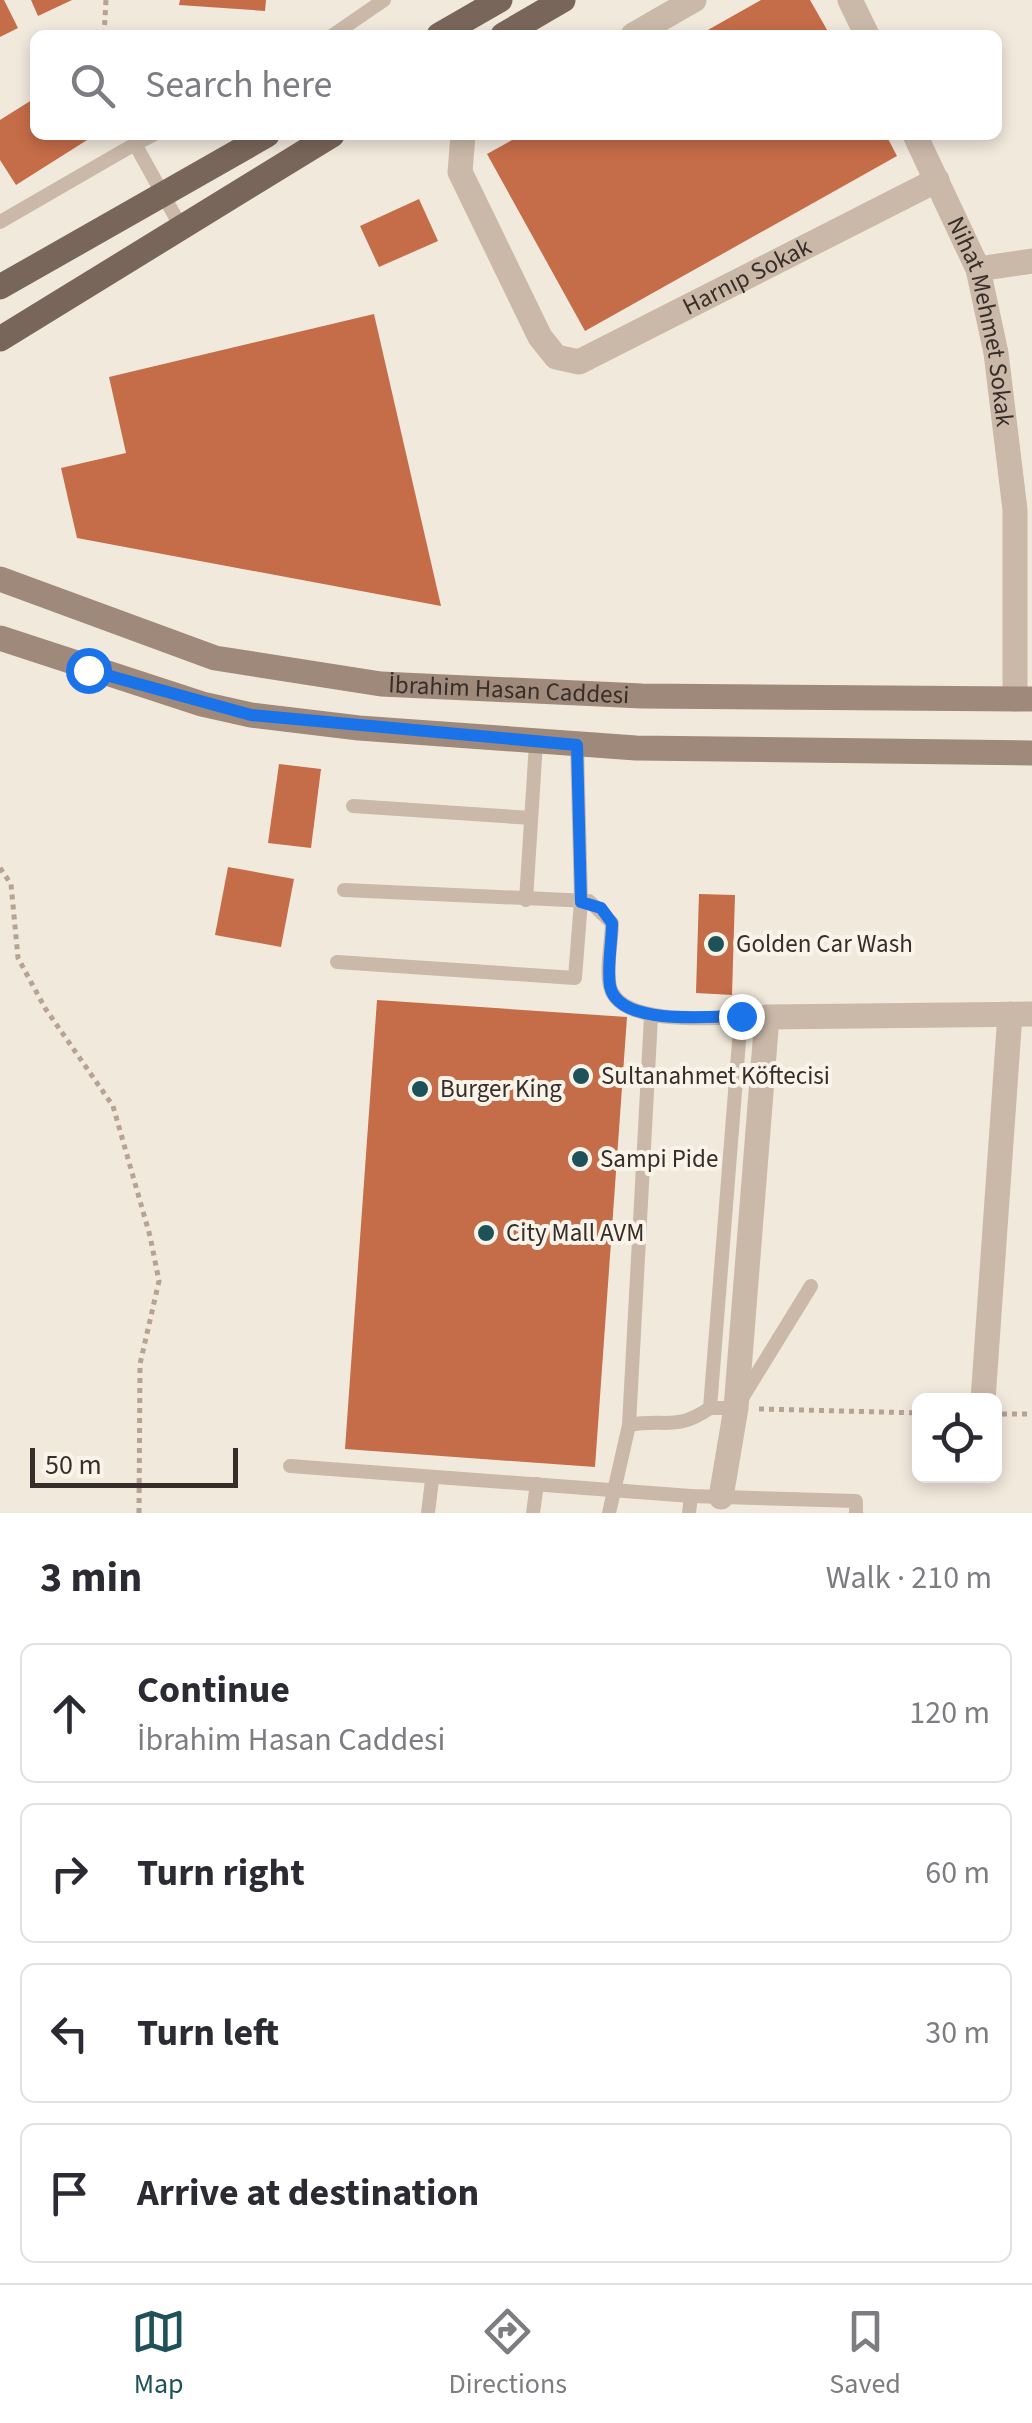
<!DOCTYPE html>
<meta charset="utf-8">
<style>
body{margin:0;font-family:"Source Sans 3",sans-serif;background:#f7f7f7;color:#2b2b33}
.controls{position:absolute;right:30px;bottom:30px;display:grid;overflow:hidden;border-radius:15px;box-shadow:0 5px 15px #0003}
.controls button{width:90px;height:90px;display:grid;place-items:center;padding:0;border:0;border-bottom:2px solid #e1e1e2;background:#fff;color:#2b2b33;font:50px sans-serif}
.scale{position:absolute;left:30px;bottom:25px;width:208px;box-sizing:border-box;padding-left:10px;border:5px solid #372e29;border-top:0;font-size:28px;line-height:35px;white-space:nowrap;color:#372e29;-webkit-text-stroke:8px #faf3e9;paint-order:stroke}
.stop{position:absolute;width:30px;height:30px;margin:-22px;border:8px solid #1a73e8;border-radius:50%;background:#fff}
.stop.end{background:#1a73e8;border-color:#fff;box-shadow:0 2px 10px #0008}
.list{margin:0;padding:0;list-style:none}
h2{display:flex;justify-content:space-between;align-items:center;height:130px;margin:0;padding:0 40px;font-size:42px}
h2 small{font-size:32px;font-weight:400;color:#7c7c81}
.list li{display:grid;grid-template-columns:65px 1fr auto;gap:30px;align-items:center;box-sizing:border-box;height:140px;margin:0 20px 20px;padding:0 20px;border:2px solid #e1e1e2;border-radius:15px}
.list b{display:block;font-size:38px;white-space:nowrap}
.list p{margin:0;font-size:32px;white-space:nowrap;color:#7c7c81}
.list em{font-size:32px;font-style:normal;color:#7c7c81}
.icon{flex:none;width:55px;height:55px;fill:none;stroke:currentColor;stroke-width:2;stroke-linecap:round;stroke-linejoin:round}
.map{position:relative;flex:none;width:1032px;height:1513px;overflow:hidden}
.search{position:absolute;background:#fff;box-shadow:0 5px 15px #0003;left:30px;right:30px;top:30px;height:110px;display:flex;align-items:center;gap:25px;box-sizing:border-box;padding:0 35px;border-radius:15px;color:#7c7c81;font-size:38px}
.sheet{height:770px;background:#fff}
nav{display:flex;justify-content:space-around;align-items:center;box-sizing:border-box;height:140px;border-top:2px solid #e1e1e2;background:#fff;font-size:28px;color:#7c7c81}
nav a{display:grid;justify-items:center;gap:5px}
nav .on{color:#1e5258}
.map>svg:first-child{display:block}
</style>
<div class="map">
<svg width="1032" height="1513" viewBox="0 0 1032 1513">
<rect width="100%" height="100%" fill="#f2e9dd"/>
<g fill="#c56c48">
<polygon points="0,0 4,0 18,28 0,37"/>
<polygon points="31,0 72,0 38,16"/>
<polygon points="180,0 266,0 265,11 179,5"/>
<polygon points="761,0 810,0 830,35 699,35"/>
<polygon points="35,98 35,135 95,135 16,185 0,160 0,120"/>
<polygon points="521,135 886,135 897,156 585,331 487,154"/>
<polygon points="419,199 438,241 379,267 360,226"/>
<polygon points="374,314 441,606 77,538 61,468 126,453 109,377"/>
<polygon points="279,764 321,769 311,848 268,843"/>
<polygon points="228,867 294,879 281,947 215,935"/>
<polygon points="699,894 735,895 732,995 696,993"/>
<polygon points="377,1000 627,1017 595,1467 345,1449"/>
</g>
<g fill="none" stroke-linecap="round" stroke-linejoin="round">
<g stroke="#b6a393" stroke-width="5" stroke-dasharray="5 5" stroke-linecap="butt">
<polyline points="104,35 106,0"/>
<polyline points="0,868 11,884 18,958 45,1008 113,1106 150,1236 159,1281 140,1364 139,1513"/>
<polyline points="759,1409 920,1413"/>
<polyline points="1002,1414 1032,1414"/>
</g>
<g stroke="#cab9a9" stroke-width="14">
<polyline points="333,35 384,0"/>
<polyline points="153,135 135,144 181,227"/>
<polyline points="0,222 135,144"/>
<polyline points="353,806 531,818"/>
<path d="M344 890 589 901 612 923C612 941 604 976 612 992 630 1029 730 1016 767 1017"/>
<polyline points="526,900 536,743"/>
<polyline points="337,962 575,978 581,901 577,745"/>
<path d="M651 1017 629 1425C666 1418 675 1432 710 1408L741 1016"/>
<polyline points="710,1408 736,1408 811,1286"/>
<polyline points="290,1466 691,1496 856,1501 856,1513"/>
<polyline points="428,1513 432,1480"/>
<polyline points="533,1513 537,1484"/>
<polyline points="609,1513 629,1425"/>
<polyline points="689,1513 691,1496"/>
</g>
<g stroke="#cab9a9" stroke-width="25">
<polyline points="850,0 867,35"/>
<polyline points="633,35 694,0"/>
<path id="s1" d="M463 135 460 172 540 337 556 357 579 362 937 180"/>
<path id="s2" d="M915 135 978 269 996 353 1015 510V699"/>
<polyline points="978,269 1032,261"/>
<polyline points="983,1400 1010,1014"/>
<polyline points="721,1497 736,1408 767,1017 1032,1014"/>
</g>
<g stroke="#9e897a" stroke-width="25">
<path id="s3" d="M0 579 215 658 381 684 642 696 1032 699"/>
<polyline points="0,638 202,704 251,715 359,728 636,748 1032,753"/>
</g>
<g stroke="#79665a" stroke-width="25">
<polyline points="439,35 500,0"/>
<polyline points="503,35 563,0"/>
<polyline points="0,287 267,135"/>
<polyline points="0,339 332,135"/>
</g>
</g>
<g fill="none" stroke-linecap="round" stroke-linejoin="round">
<path stroke="#1a73e8" stroke-width="12" d="M88 670 251 715 577 745 581 902 601 908 612 923C612 942 607 967 610 986 618 1027 710 1016 741 1016"/>
</g>
<g fill="#1e5258" stroke="#faf3e9" stroke-width="4">
<circle cx="716" cy="944" r="10"/>
<circle cx="581" cy="1076" r="10"/>
<circle cx="420" cy="1089" r="10"/>
<circle cx="580" cy="1159" r="10"/>
<circle cx="486" cy="1233" r="10"/>
</g>
<g text-anchor="middle" dominant-baseline="central" stroke-width="8" stroke-linejoin="round" paint-order="stroke">
<g font-size="25" fill="#372e29" stroke="#faf3e9">
<text stroke="none"><textPath href="#s1" startOffset="458">Harnıp Sokak</textPath></text>
<text stroke="none"><textPath href="#s2" startOffset="200">Nihat Mehmet Sokak</textPath></text>
<text stroke="none"><textPath href="#s3" startOffset="525">İbrahim Hasan Caddesi</textPath></text>
</g>
<g font-size="25" fill="#372e29" stroke="#faf3e9" text-anchor="start">
<text x="736" y="944">Golden Car Wash</text>
<text x="601" y="1076">Sultanahmet Köftecisi</text>
<text x="440" y="1089">Burger King</text>
<text x="600" y="1159">Sampi Pide</text>
<text x="506" y="1233">City Mall AVM</text>
</g>
</g>
</svg>
<div class="controls">
<button><svg class="icon" aria-label="locate" viewBox="0 0 24 24"><circle cx="12" cy="12" r="6"/><path d="M12 2v4M12 18v4M2 12h4M18 12h4"/></svg></button>
</div>
<div class="scale">50 m</div>
<div class="stop" style="left:88px;top:670px"></div>
<div class="stop end" style="left:741px;top:1016px"></div>
<div class="search"><svg class="icon" aria-label="search" viewBox="0 0 24 24"><circle cx="10" cy="10" r="6"/><path d="M15 15l6 6"/></svg>Search here</div>
</div>
<section class="sheet">
<h2>3 min<small>Walk · 210 m</small></h2>
<ul class="list">
<li><svg class="icon" aria-label="ahead" viewBox="0 0 24 24"><path d="M12 20V5M6 11l6-6 6 6"/></svg><div><b>Continue</b><p>İbrahim Hasan Caddesi</p></div><em>120 m</em></li>
<li><svg class="icon" aria-label="right" viewBox="0 0 24 24"><path d="M7 20v-9h11M14 6l5 5-5 5"/></svg><div><b>Turn right</b></div><em>60 m</em></li>
<li><svg class="icon" aria-label="left" viewBox="0 0 24 24"><path d="M17 20v-9H6M10 6l-5 5 5 5"/></svg><div><b>Turn left</b></div><em>30 m</em></li>
<li><svg class="icon" aria-label="arrive" viewBox="0 0 24 24"><path d="M6 21V4h12l-3 4 3 4H6"/></svg><div><b>Arrive at destination</b></div></li>
</ul>
</section>
<nav>
<a class="on"><svg class="icon" aria-label="map" viewBox="0 0 24 24"><path d="M3 6l6-2 6 2 6-2v14l-6 2-6-2-6 2zM9 4v14M15 6v14"/></svg>Map</a>
<a><svg class="icon" aria-label="directions" viewBox="0 0 24 24"><path d="M12 3l9 9-9 9-9-9zM9 14v-3h6M13 9l2 2-2 2"/></svg>Directions</a>
<a><svg class="icon" aria-label="saved" viewBox="0 0 24 24"><path d="M7 4h10v16l-5-4-5 4z"/></svg>Saved</a>
</nav>
